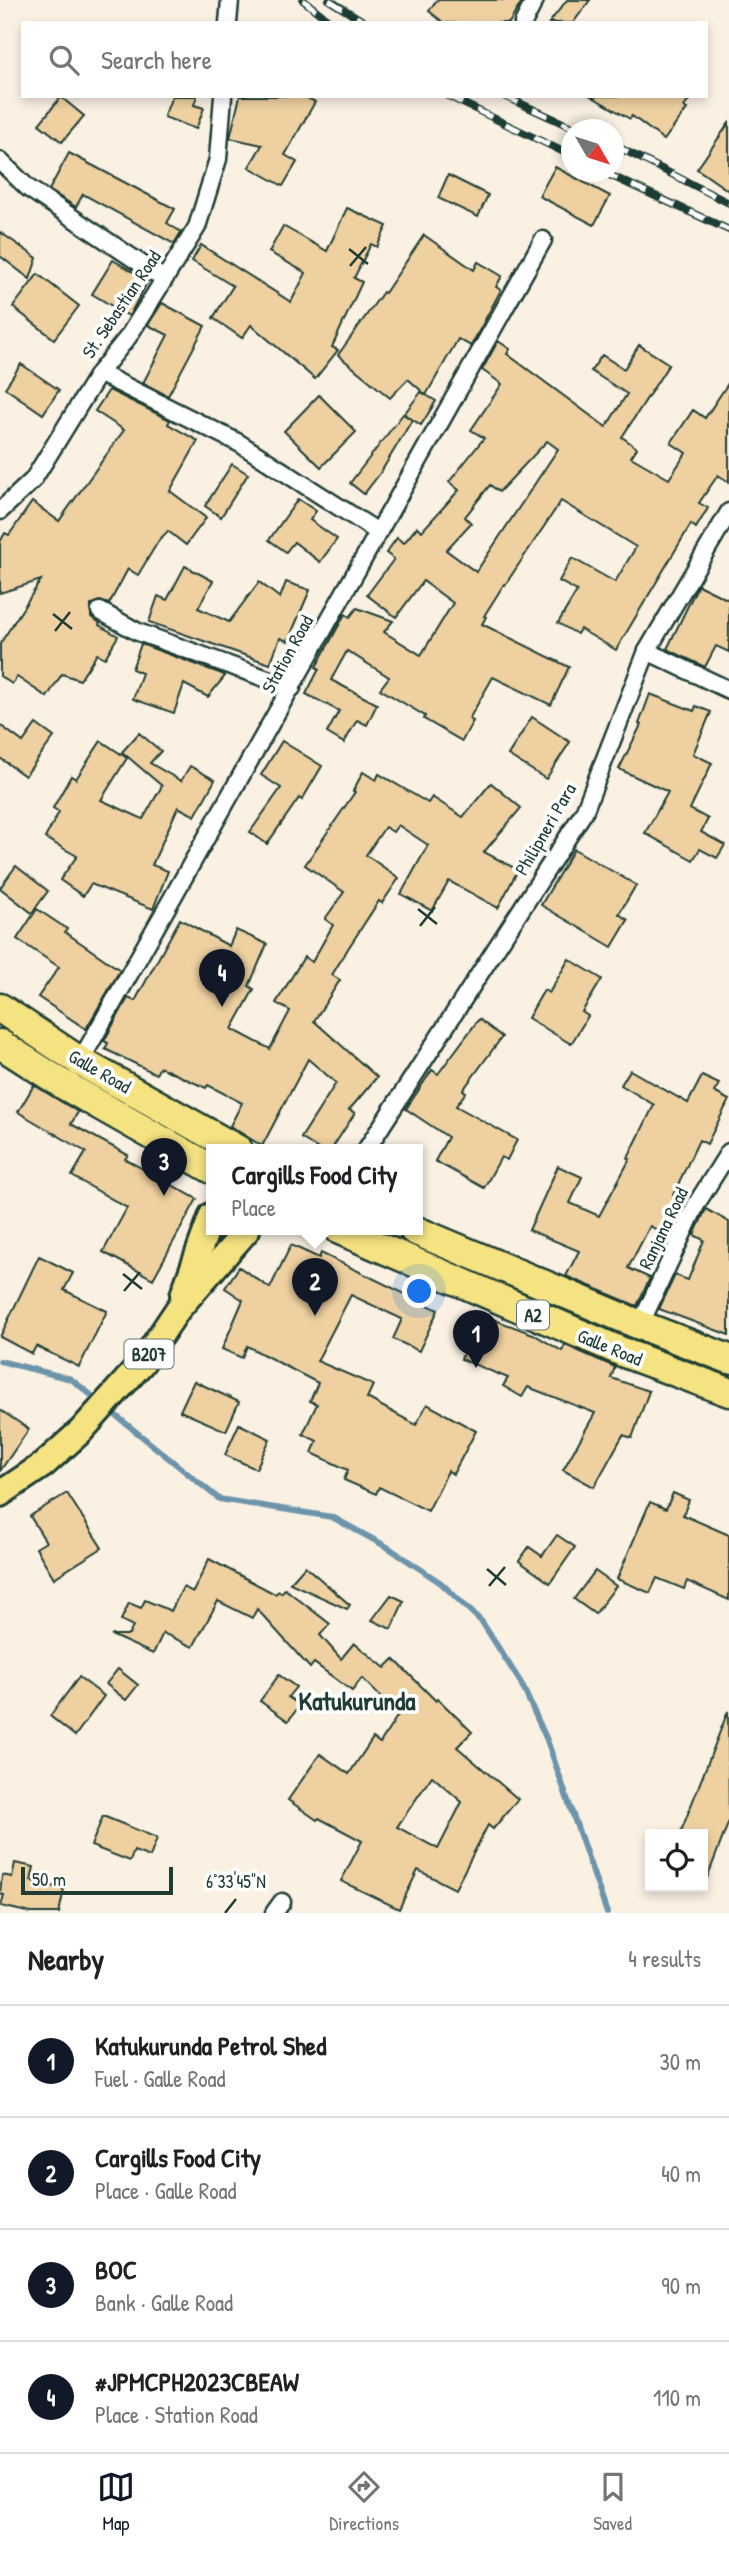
<!DOCTYPE html>
<meta charset="utf-8">
<style>
body{margin:0;font-family:"Patrick Hand",sans-serif;background:#f2f2f2;color:#202124}
.controls{position:absolute;right:21px;bottom:21px;display:grid;overflow:hidden;border-radius:0px;box-shadow:0 4px 10px #0003}
.controls button{width:63px;height:63px;display:grid;place-items:center;padding:0;border:0;border-bottom:2px solid #e0e0e0;background:#fff;color:#202124;font:35px sans-serif}
.compass{position:absolute;left:561px;top:119px;width:63px;height:63px;border-radius:50%;background:#fff;box-shadow:0 4px 10px #0003;rotate:129deg}
.scale{position:absolute;left:21px;bottom:18px;width:152px;box-sizing:border-box;padding-left:7px;border:4px solid #1f3d34;border-top:0;font-size:19px;line-height:24px;white-space:nowrap;color:#1f3d34;-webkit-text-stroke:5px #fff;paint-order:stroke}
.you{position:absolute;left:420px;top:1292px;width:24px;height:24px;margin:-18px;border:5px solid #fff;border-radius:50%;background:#1a73e8;box-shadow:0 0 0 10px #1a73e833}
.badge{display:grid;place-items:center;width:46px;height:46px;border-radius:50%;background:#111827;color:#fff;font-size:23px;font-weight:700}
.pin{position:absolute;translate:-50% -58px;filter:drop-shadow(0 2px 4px #0008)}
.pin::after{content:'';position:absolute;top:37px;width:24px;height:21px;background:inherit;clip-path:polygon(0 0,100% 0,50% 100%)}
.popup{position:absolute;left:206px;top:1144px;width:217px;height:91px;box-sizing:border-box;display:grid;place-content:center;border-radius:0px;background:#fff;filter:drop-shadow(0 2px 5px #0005);font-size:23px;white-space:nowrap;color:#757577}
.popup b{font-size:26px;color:#202124}
.popup::after{content:'';position:absolute;left:50%;top:100%;margin-left:-14px;border:14px solid transparent;border-top-color:#fff}
.list{margin:0;padding:0;list-style:none}
h2{display:flex;justify-content:space-between;align-items:center;height:91px;margin:0;padding:0 28px;font-size:30px}
h2 small{font-size:23px;font-weight:400;color:#757577}
.list li{display:grid;grid-template-columns:46px 1fr auto;gap:21px;align-items:center;box-sizing:border-box;height:112px;padding:0 28px;border-top:2px solid #e0e0e0}
.list b{display:block;font-size:26px;white-space:nowrap}
.list p{margin:0;font-size:23px;white-space:nowrap;color:#757577}
.list em{font-size:23px;font-style:normal;color:#757577}
.icon{flex:none;width:38px;height:38px;fill:none;stroke:currentColor;stroke-width:2;stroke-linecap:round;stroke-linejoin:round}
.map{position:relative;flex:none;width:729px;height:1913px;overflow:hidden}
.search{position:absolute;background:#fff;box-shadow:0 4px 10px #0003;left:21px;right:21px;top:21px;height:77px;display:flex;align-items:center;gap:18px;box-sizing:border-box;padding:0 24px;border-radius:0px;color:#757577;font-size:26px}
.sheet{height:539px;background:#fff}
nav{display:flex;justify-content:space-around;align-items:center;box-sizing:border-box;height:98px;border-top:2px solid #e0e0e0;background:#fff;font-size:19px;color:#757577}
nav a{display:grid;justify-items:center;gap:4px}
nav .on{color:#111827}
.map>svg:first-child{display:block}
</style>
<div class="map">
<svg width="729" height="1913" viewBox="0 0 729 1913">
<rect width="100%" height="100%" fill="#faf1e3"/>
<filter id="ink" filterUnits="userSpaceOnUse"><feTurbulence type="fractalNoise" baseFrequency=".0143" numOctaves="2"/><feDisplacementMap in="SourceGraphic" scale="14" xChannelSelector="R" yChannelSelector="G"/><feConvolveMatrix kernelMatrix="1 2 1 2 8 2 1 2 1" color-interpolation-filters="sRGB"/></filter>
<g filter="url(#ink)">
<g fill="none" stroke-linecap="round" stroke-linejoin="round">
<g stroke="#6c94ab" stroke-width="6">
<polyline points="0,1361 71,1379 100,1402"/>
<polyline points="108,1409 219,1499 332,1517 389,1548 441,1583 482,1622 521,1683 547,1740 607,1913"/>
</g>
</g>
<g fill="#efd1a1" stroke="#1f3d34" stroke-width="2" fill-rule="evenodd">
<polygon points="437,0 523,0 509,23 444,23 429,11"/>
<polygon points="567,0 590,0 573,23 549,23"/>
<polygon points="172,96 197,96 194,105 204,108 196,129 164,117"/>
<polygon points="240,96 304,96 315,102 285,155 297,162 283,186 249,167 262,145 230,138"/>
<polygon points="591,96 692,96 684,107 687,109 664,140 632,116 630,119"/>
<polygon points="61,97 84,116 62,142 39,124"/>
<polygon points="729,123 729,191 697,169"/>
<polygon points="69,153 175,209 167,223 181,232 174,244 83,194 76,207 49,190"/>
<polygon points="555,167 610,196 594,225 539,196"/>
<polygon points="448,175 488,195 478,217 438,198"/>
<polygon points="347,208 387,226 377,247 371,244 354,278 362,282 332,347 338,350 315,379 251,325 242,338 213,318 233,286 192,261 201,245 291,302 306,273 269,252 283,226 327,251"/>
<polygon points="0,232 37,258 30,279 0,256"/>
<polygon points="424,235 474,270 478,262 502,276 496,287 501,290 471,346 458,339 426,395 408,379 390,398 338,355 383,292 385,293"/>
<polygon points="113,260 148,281 129,316 92,294"/>
<polygon points="38,274 79,306 54,339 13,307"/>
<polygon points="162,303 205,326 168,396 143,383 168,335 148,325"/>
<path d="M498 341 510 349 507 354 606 427 627 394 591 371 602 355 624 369 639 345 669 364 622 437 637 448 631 457 669 479 686 453 671 443 693 410 705 418 729 382V482L718 475 699 503 708 508 696 528 691 524 616 650 580 629 577 634 558 623 577 591 559 581 572 558 615 582 636 547 561 501 505 585 504 584 484 616 486 617 482 624 569 667 551 705 493 677 469 719 473 721 462 741 424 719 425 716 380 689 389 677 347 651 331 680 377 704 367 725 357 720 344 743 327 733 339 711 306 694 319 669 316 667 345 614 350 617 357 608 393 621 384 632 421 655 453 603 423 581 396 617 367 595 394 559 386 553 397 538 404 543 417 527 422 531 459 490 449 482 484 438 471 430 502 384 482 370ZM547 441 558 449 476 572 446 550 471 523 465 517 490 485 499 492Z"/>
<polygon points="21,364 59,390 43,414 5,388"/>
<polygon points="109,390 170,420 168,424 198,441 170,491 206,518 186,545 168,531 159,540 138,575 128,569 109,604 99,601 91,605 91,617 100,623 99,625 118,636 105,658 97,654 80,680 62,674 47,697 17,677 12,684 0,676 0,644 41,580 0,593 0,542 5,533 9,535 32,502 59,521 124,430 95,411"/>
<polygon points="421,392 436,401 421,425 404,414"/>
<polygon points="319,395 356,432 321,467 284,431"/>
<polygon points="403,414 412,420 381,472 364,494 350,483"/>
<polygon points="232,464 248,474 221,517 205,506"/>
<polygon points="298,499 316,511 310,520 337,539 320,562 294,542 286,552 269,540"/>
<polygon points="185,566 213,581 198,608 229,622 259,582 280,598 286,582 310,590 288,641 280,638 270,664 149,622 158,596 167,600"/>
<polygon points="698,585 729,600 729,652 716,646 705,667 667,649"/>
<polygon points="141,644 222,674 225,676 208,697 184,684 174,713 133,699 142,673 132,669"/>
<polygon points="650,694 694,711 696,706 711,712 693,754 712,763 690,809 708,819 701,832 725,845 717,858 700,849 693,860 645,833 668,792 619,769 641,725 639,724"/>
<polygon points="532,717 570,742 546,779 508,755"/>
<polygon points="36,724 54,737 25,776 0,758 0,725 23,742"/>
<polygon points="139,733 161,751 150,763 181,781 190,766 215,780 195,816 178,807 152,865 168,871 153,909 91,884 83,896 60,880 77,856 45,838 59,812 53,808 71,776 76,779 101,741 127,758 101,800 143,819 162,786 122,752"/>
<polygon points="282,741 322,766 302,800 299,798 267,844 250,832 281,788 261,775"/>
<polygon points="363,772 376,780 379,774 428,803 432,797 463,817 491,783 521,808 484,852 518,870 498,908 449,881 432,911 401,894 428,845 398,825 393,832 385,827 366,855 399,878 382,903 379,901 349,947 332,975 340,980 314,1021 377,1077 349,1110 355,1113 331,1150 320,1150 301,1138 336,1083 308,1059 262,1146 230,1126 242,1103 208,1085 206,1088 160,1067 156,1074 105,1049 108,1043 104,1041 128,998 135,1001 180,919 229,946 236,930 267,944 249,986 254,989 232,1029 270,1049 290,1011 276,1003 304,957 312,962 333,925 325,919 344,892 305,865 355,792 353,791"/>
<polygon points="574,849 636,885 619,914 628,920 612,947 541,905"/>
<polygon points="16,866 48,891 32,913 0,888"/>
<polygon points="37,909 67,929 65,932 120,970 86,1029 38,997 59,967 17,939"/>
<polygon points="569,959 602,979 582,1012 588,1016 571,1044 528,1018 544,990 549,993"/>
<polygon points="479,1019 502,1037 463,1090 466,1092 456,1106 517,1140 507,1160 501,1157 484,1188 435,1161 448,1137 406,1109 432,1070 438,1074"/>
<polygon points="630,1070 688,1103 702,1076 719,1084 714,1092 729,1100 707,1144 699,1140 673,1195 686,1202 675,1225 673,1223 667,1235 650,1226 628,1268 650,1278 637,1306 566,1276 579,1251 529,1230 558,1166 582,1177 570,1203 599,1216 630,1159 628,1158 654,1105 621,1085"/>
<polygon points="34,1085 78,1112 71,1124 128,1155 125,1159 197,1199 153,1279 103,1252 127,1208 72,1176 86,1152 18,1112"/>
<polygon points="706,1209 729,1222 729,1335 659,1309 675,1275 688,1280 704,1240 694,1235"/>
<polygon points="291,1245 319,1258 321,1253 438,1310 419,1351 393,1339 402,1319 351,1295 317,1361 373,1385 367,1398 416,1425 427,1404 476,1431 453,1474 448,1471 428,1511 379,1487 376,1494 344,1480 348,1470 312,1453 317,1441 303,1434 317,1404 310,1401 318,1383 247,1346 242,1358 222,1349 243,1300 225,1288 239,1267 270,1288"/>
<polygon points="39,1256 73,1273 64,1290 107,1311 79,1367 36,1346 32,1354 0,1337"/>
<polygon points="479,1314 533,1334 562,1351 565,1345 615,1367 611,1378 649,1391 632,1438 623,1435 594,1487 563,1470 595,1413 528,1387 522,1397 503,1386 508,1378 461,1359"/>
<polygon points="194,1381 239,1402 226,1431 180,1411"/>
<polygon points="0,1410 29,1429 0,1471"/>
<polygon points="239,1424 270,1439 256,1469 225,1455"/>
<polygon points="67,1493 102,1548 54,1578 36,1548 46,1542 30,1516"/>
<polygon points="673,1493 689,1500 683,1515 729,1535 729,1600 687,1581 684,1589 657,1578 650,1593 617,1579 650,1502 666,1509"/>
<polygon points="557,1535 575,1547 550,1583 519,1561 529,1547 542,1556"/>
<path d="M209 1559 275 1594 279 1591 281 1593 285 1589 330 1624 320 1635 341 1659 354 1643 385 1668 394 1659 436 1701 438 1699 472 1732 457 1747 518 1799 493 1829 488 1825 455 1889 418 1870 399 1909 341 1881 362 1841 319 1818 317 1820 288 1800 320 1754 349 1774 373 1738 380 1743 398 1715 362 1678 352 1691 314 1663 310 1668 257 1609 252 1618 218 1601 193 1647 163 1633 153 1654 111 1635H129L133 1626 121 1620 129 1603 141 1608 145 1600 171 1611 183 1587 193 1592ZM432 1776 462 1802 438 1849 397 1827Z"/>
<polygon points="305,1566 350,1605 347,1609 290,1583"/>
<polygon points="595,1571 616,1586 595,1614 574,1599"/>
<polygon points="391,1595 404,1601 391,1629 372,1620"/>
<polygon points="118,1669 138,1685 126,1700 106,1684"/>
<polygon points="279,1675 296,1687 288,1697 300,1705 288,1721 260,1701"/>
<polygon points="79,1677 104,1696 75,1736 50,1716"/>
<polygon points="728,1711 729,1821 704,1886 703,1834 680,1834"/>
<polygon points="103,1816 157,1838 150,1857 134,1851 130,1861 91,1846"/>
<polygon points="15,1863 34,1867 31,1881 64,1889 59,1913 31,1913 1,1906 4,1895 0,1894 2,1875 12,1877"/>
</g>
<g fill="none" stroke-linecap="round" stroke-linejoin="round">
<g stroke="#1f3d34" stroke-width="21">
<g id="street">
<polyline points="228,23 230,0"/>
<polyline points="523,23 535,0"/>
<polyline points="0,161 28,188 164,279"/>
<polyline points="99,373 239,443 378,532"/>
<polyline points="0,511 33,480 99,373 128,337 197,227 218,159 223,96"/>
<polyline points="100,611 138,632 292,688"/>
<polyline points="647,651 729,690"/>
<polyline points="77,1067 543,240"/>
<polyline points="366,1150 584,812 647,651 729,512"/>
<polyline points="640,1325 697,1203 729,1152"/>
<polyline points="274,1913 282,1902"/>
</g>
</g>
<g stroke="#1f3d34" stroke-width="30">
<g id="primary">
<polyline points="183,1295 212,1215"/>
<polyline points="0,1494 43,1465 81,1431 142,1363 178,1309 247,1230"/>
</g>
</g>
<g stroke="#1f3d34" stroke-width="33">
<g id="highway">
<polyline points="0,1008 81,1062 238,1150"/>
<polyline points="0,1044 64,1085 212,1169"/>
<polyline points="340,1230 627,1354 729,1392"/>
<polyline points="414,1230 640,1325 729,1359"/>
</g>
</g>
<use href="#street" stroke="#fff" stroke-width="16"/>
<use href="#primary" stroke="#f5e382" stroke-width="24"/>
<use href="#highway" stroke="#f5e382" stroke-width="28"/>
<g stroke="#1f3d34" stroke-width="8">
<g id="rail">
<polyline points="303,0 332,23"/>
<polyline points="329,0 366,23"/>
<polyline points="448,96 572,156"/>
<polyline points="504,96 578,130"/>
<polyline points="614,145 729,203"/>
<polyline points="603,172 729,230"/>
</g>
</g>
<use href="#rail" stroke="#fff" stroke-width="5" stroke-dasharray="16" stroke-linecap="butt"/>
</g>
</g>
<path fill="none" stroke="#1f3d34" stroke-width="2.5" d="M349 249 368 264M350 266 366 247M53 614 72 629M55 631 70 612M418 909 437 924M420 926 435 907M123 1274 142 1289M124 1291 140 1272M487 1569 506 1585M489 1586 505 1567M225 1913 236 1899"/>
<g text-anchor="middle" dominant-baseline="central" stroke-width="7" stroke-linejoin="round" paint-order="stroke">
<g fill="#fff" stroke="#627771" stroke-width="2">
<rect x="517" y="1300.5" width="32" height="29" rx="5"/>
<rect x="124.5" y="1339.5" width="49" height="29" rx="5"/>
</g>
<g font-size="18" font-weight="bold" fill="#1f3d34">
<text x="533" y="1315">A2</text>
<text x="149" y="1354">B207</text>
</g>
<g font-size="19" fill="#1f3d34" stroke="#fff">
<text transform="translate(121 304) rotate(-56)">St. Sebastian Road</text>
<text transform="translate(287 654) rotate(-61)">Station Road</text>
<text transform="translate(545 829) rotate(-60)">Philipneri Para</text>
<text transform="translate(100 1071) rotate(30)">Galle Road</text>
<text transform="translate(663 1228) rotate(-64)">Ranjana Road</text>
<text transform="translate(610 1347) rotate(22)">Galle Road</text>
</g>
<g font-size="26" font-weight="bold" fill="#1f3d34" stroke="#fff">
<text x="357" y="1700">Katukurunda</text>
</g>
</g>
<g font-size="18" text-anchor="middle" fill="#1f3d34" stroke="#fff" stroke-width="7" stroke-linejoin="round" paint-order="stroke">
<text x="236" y="1888">6°33'45"N</text>
</g>
</svg>
<div class="controls">
<button><svg class="icon" aria-label="locate" viewBox="0 0 24 24"><circle cx="12" cy="12" r="6"/><path d="M12 2v4M12 18v4M2 12h4M18 12h4"/></svg></button>
</div>
<svg class="compass" viewBox="-18 -18 36 36"><path d="M0-13l5 13h-10z" fill="#e53935"/><path d="M0 13l5-13h-10z" fill="#757577"/></svg>
<div class="scale">50 m</div>
<div class="you"></div>
<div class="pin badge" style="left:476px;top:1368px">1</div>
<div class="pin badge" style="left:315px;top:1316px">2</div>
<div class="popup"><b>Cargills Food City</b>Place</div>
<div class="pin badge" style="left:164px;top:1196px">3</div>
<div class="pin badge" style="left:222px;top:1007px">4</div>
<div class="search"><svg class="icon" aria-label="search" viewBox="0 0 24 24"><circle cx="10" cy="10" r="6"/><path d="M15 15l6 6"/></svg>Search here</div>
</div>
<section class="sheet">
<h2>Nearby<small>4 results</small></h2>
<ul class="list">
<li><span class="badge">1</span><div><b>Katukurunda Petrol Shed</b><p>Fuel · Galle Road</p></div><em>30 m</em></li>
<li><span class="badge">2</span><div><b>Cargills Food City</b><p>Place · Galle Road</p></div><em>40 m</em></li>
<li><span class="badge">3</span><div><b>BOC</b><p>Bank · Galle Road</p></div><em>90 m</em></li>
<li><span class="badge">4</span><div><b>#JPMCPH2023CBEAW</b><p>Place · Station Road</p></div><em>110 m</em></li>
</ul>
</section>
<nav>
<a class="on"><svg class="icon" aria-label="map" viewBox="0 0 24 24"><path d="M3 6l6-2 6 2 6-2v14l-6 2-6-2-6 2zM9 4v14M15 6v14"/></svg>Map</a>
<a><svg class="icon" aria-label="directions" viewBox="0 0 24 24"><path d="M12 3l9 9-9 9-9-9zM9 14v-3h6M13 9l2 2-2 2"/></svg>Directions</a>
<a><svg class="icon" aria-label="saved" viewBox="0 0 24 24"><path d="M7 4h10v16l-5-4-5 4z"/></svg>Saved</a>
</nav>
